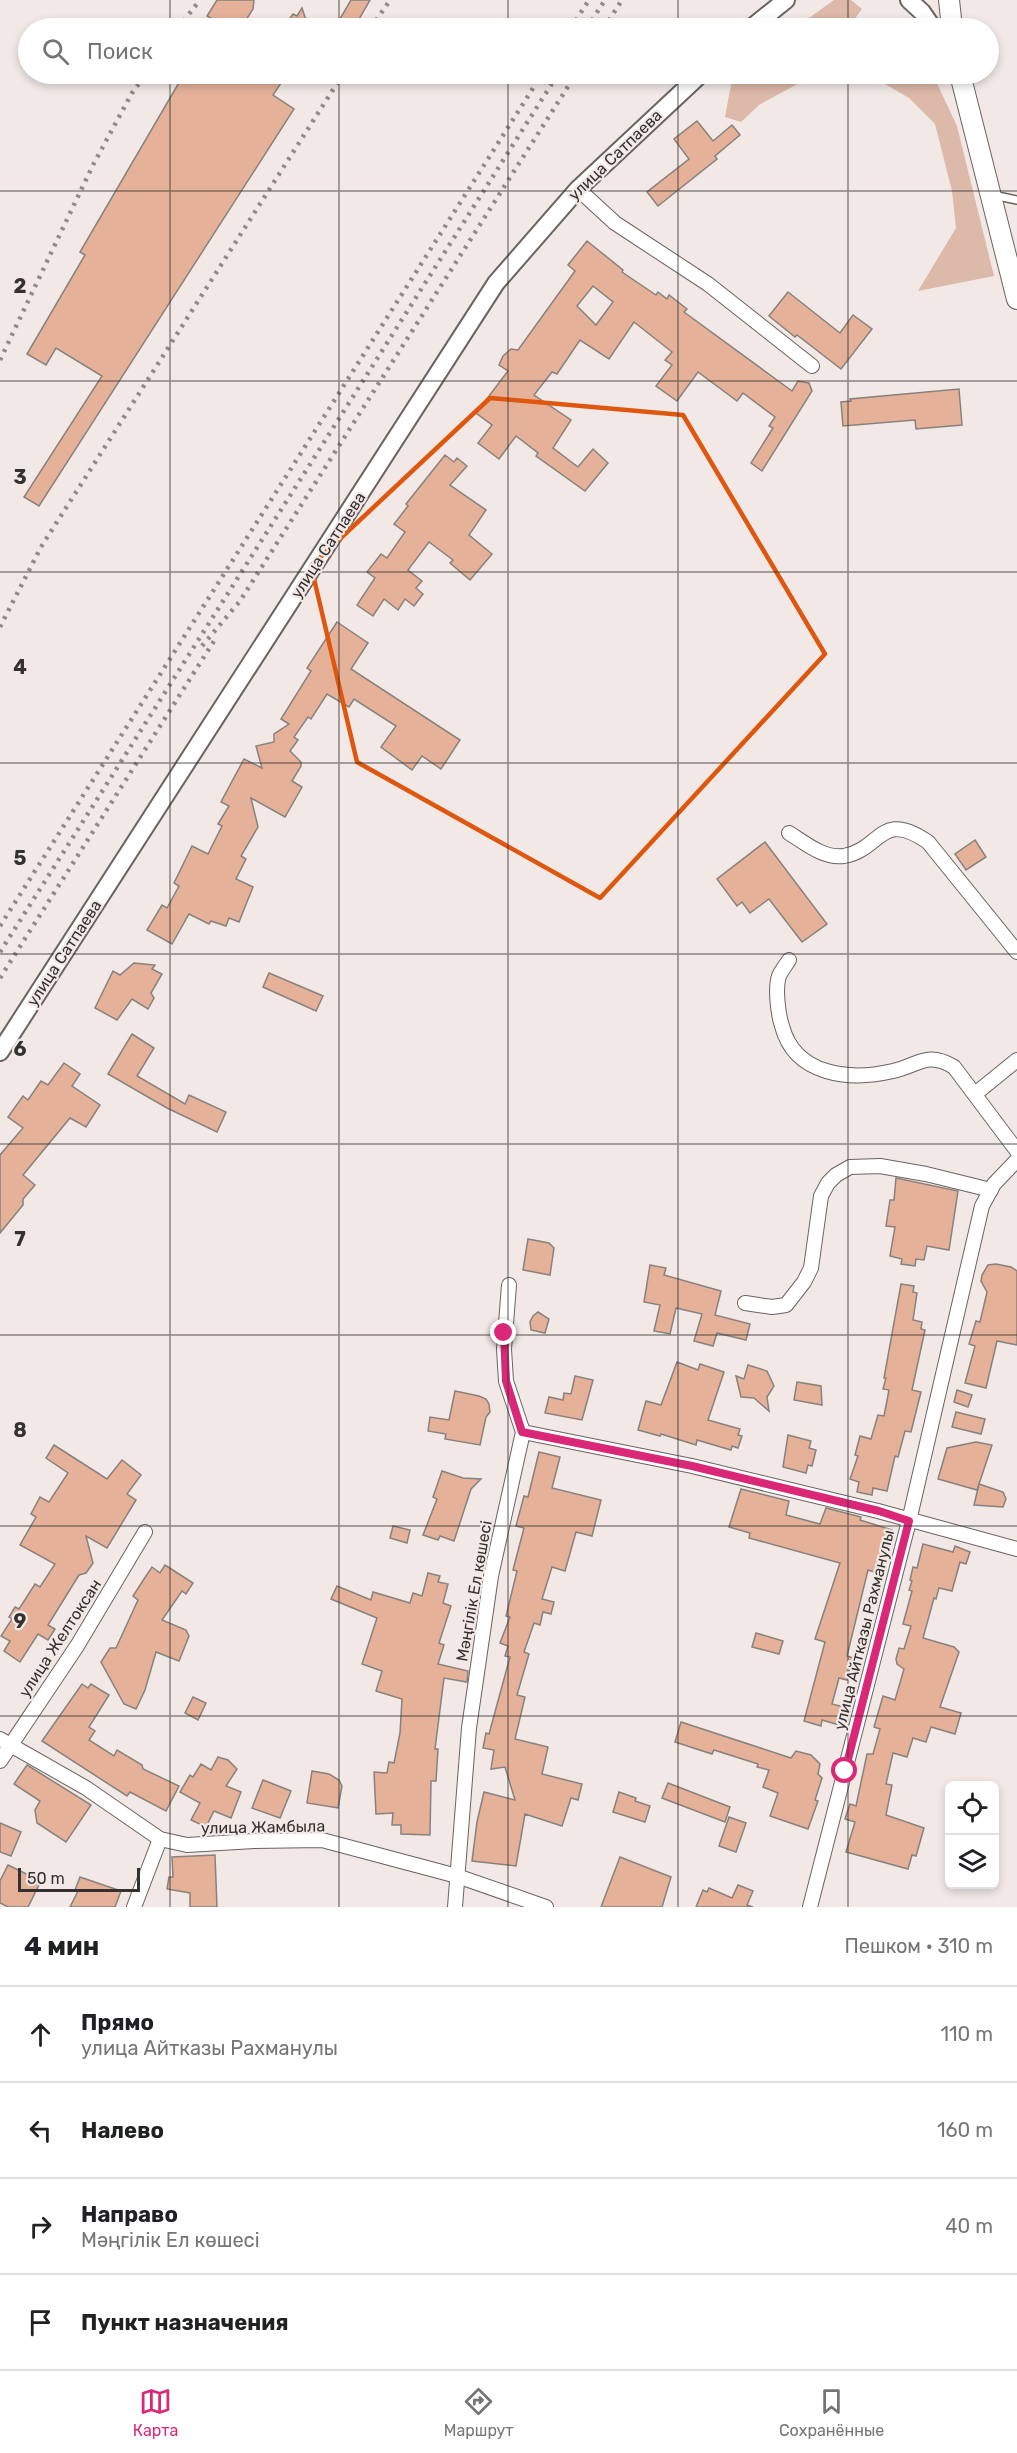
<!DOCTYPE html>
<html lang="ru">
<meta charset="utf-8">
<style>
body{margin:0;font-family:Rubik,sans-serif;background:#f2f2f2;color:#202124}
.controls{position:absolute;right:18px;bottom:18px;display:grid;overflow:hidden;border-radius:9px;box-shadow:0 3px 9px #0003}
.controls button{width:54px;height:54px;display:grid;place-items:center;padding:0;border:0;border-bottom:2px solid #e0e0e0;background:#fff;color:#202124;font:30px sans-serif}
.scale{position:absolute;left:18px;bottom:15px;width:122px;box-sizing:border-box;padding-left:6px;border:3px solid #343130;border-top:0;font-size:16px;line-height:21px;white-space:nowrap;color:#343130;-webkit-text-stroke:4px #f2e9e6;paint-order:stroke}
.stop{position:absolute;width:18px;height:18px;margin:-14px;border:4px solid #db2777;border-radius:50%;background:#fff}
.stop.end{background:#db2777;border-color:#fff;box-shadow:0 2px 6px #0008}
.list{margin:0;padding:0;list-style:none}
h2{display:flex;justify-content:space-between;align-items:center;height:78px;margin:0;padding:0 24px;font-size:26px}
h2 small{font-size:20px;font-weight:400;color:#757577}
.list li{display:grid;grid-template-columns:39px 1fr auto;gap:18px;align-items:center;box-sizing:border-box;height:96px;padding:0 24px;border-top:2px solid #e0e0e0}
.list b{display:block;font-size:22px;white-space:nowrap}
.list p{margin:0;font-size:20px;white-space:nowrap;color:#757577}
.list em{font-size:20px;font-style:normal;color:#757577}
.icon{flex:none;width:33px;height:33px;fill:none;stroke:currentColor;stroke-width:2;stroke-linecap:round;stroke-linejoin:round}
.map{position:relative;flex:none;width:1017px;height:1907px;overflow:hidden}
.search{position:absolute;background:#fff;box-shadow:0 3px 9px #0003;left:18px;right:18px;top:18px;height:66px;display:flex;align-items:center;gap:15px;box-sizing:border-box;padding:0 21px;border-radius:33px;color:#757577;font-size:22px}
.sheet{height:462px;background:#fff}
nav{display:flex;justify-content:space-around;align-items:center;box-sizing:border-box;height:84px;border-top:2px solid #e0e0e0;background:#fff;font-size:16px;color:#757577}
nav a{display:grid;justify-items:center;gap:3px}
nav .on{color:#db2777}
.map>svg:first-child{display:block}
</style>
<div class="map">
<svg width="1017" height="1907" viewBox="0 0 1017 1907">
<rect width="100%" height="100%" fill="#f2e9e6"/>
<g fill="#dcb9a9">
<polygon points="834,0 851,0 862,9 848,28 795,28"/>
<polygon points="733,74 816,74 759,105 741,122 725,117"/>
<polygon points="858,74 931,74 933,75 957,126 994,276 918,291 956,228 952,191 935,124 909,98 873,77"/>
</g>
<g fill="#e6b199" stroke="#88817d" stroke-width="1.5" fill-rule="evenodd">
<polygon points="217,0 254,0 253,9 241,28 211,28 216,21 207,16"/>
<polygon points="351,0 370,0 354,28 345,28 337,24"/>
<polygon points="302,8 307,23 317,28 283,28 293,14 297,16"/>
<polygon points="184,74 287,74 273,95 294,109 39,506 24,497 102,376 56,348 46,365 27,354 85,255 80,252"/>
<polygon points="697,121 713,141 732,125 740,135 715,156 717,159 658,206 647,192 689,159 674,139"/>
<path d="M587 241 623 270 622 272 656 295 658 292 667 299 669 295 687 309 684 312 792 391 798 381 809 383 812 391 762 471 751 463 773 428 769 426 775 417 743 393 737 401 698 372 677 401 656 386 672 365 665 360 672 352 634 322 609 359 580 340 557 374 552 372 534 395 571 420 553 448 578 467 593 449 608 463 585 491 536 456 538 453 516 436 499 459 478 443 492 425 476 413 508 371 499 365 503 356 511 349 518 350 575 271 568 265ZM593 286 613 302 596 325 577 306Z"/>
<polygon points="788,292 840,333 853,315 872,329 841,369 797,335 795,337 769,316"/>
<polygon points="959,389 962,425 916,429 915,420 843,426 841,402 851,401 850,399"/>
<polygon points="445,455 454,462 457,458 467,466 450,485 486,510 469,535 492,554 470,580 450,563 453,560 429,542 408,570 422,581 416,588 423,594 414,606 405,599 398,610 384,599 373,616 357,605 375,578 367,572 381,554 387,558 405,532 394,524 408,506 406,504"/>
<polygon points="337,622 368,643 351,669 460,740 441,769 422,756 412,770 381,747 396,726 354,699 349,707 327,694 311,719 308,717 294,737 298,740 290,751 301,762 301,766 292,781 302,787 285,817 251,798 258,827 241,856 246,859 236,879 253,887 239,922 229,918 226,926 211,921 209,924 189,914 172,944 147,930 162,905 167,908 179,886 174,883 192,846 208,854 222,826 218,824 229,806 221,802 244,759 262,768 256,746 274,742 274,734 289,724 281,719 311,671 307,668"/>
<polygon points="975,840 986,857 966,870 955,854"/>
<polygon points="765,842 827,924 802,942 769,899 750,913 742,902 737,906 717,879"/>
<polygon points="134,963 155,965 152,969 162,974 151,993 154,998 148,1009 132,999 117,1020 95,1008 113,971 120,975"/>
<polygon points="269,973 323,996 316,1011 263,987"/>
<polygon points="132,1034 154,1048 137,1076 185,1104 189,1095 226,1112 217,1132 167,1108 108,1074"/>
<polygon points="64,1063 80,1074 72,1086 100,1105 86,1127 70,1118 23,1175 35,1185 23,1199 23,1205 0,1233 0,1155 23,1128 8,1117 23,1096 28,1100 41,1081 48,1085"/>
<polygon points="896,1178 958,1191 949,1250 927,1246 924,1260 916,1259 915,1266 901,1264 902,1259 890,1256 895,1227 886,1226 890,1200 894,1200"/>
<polygon points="528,1239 549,1243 554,1248 550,1275 523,1270"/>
<polygon points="996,1264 1011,1267 1017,1271 1017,1345 997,1341 986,1388 965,1383 975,1346 969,1344 976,1321 980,1322 987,1292 981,1281 982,1275 988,1265"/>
<polygon points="650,1265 666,1268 664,1275 721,1291 715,1315 750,1324 746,1340 717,1333 713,1346 694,1341 702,1314 676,1308 670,1334 654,1331 660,1305 644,1302"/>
<polygon points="901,1284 914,1286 913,1292 917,1293 913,1320 922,1322 921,1329 925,1330 912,1390 921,1392 911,1432 905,1431 898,1457 895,1456 887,1491 873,1488 872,1495 857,1492 859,1482 850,1479 858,1456 855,1455 860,1436 871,1439 878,1415 884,1416 889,1390 883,1389 886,1378 884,1378"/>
<polygon points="538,1312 549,1319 545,1333 531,1330 530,1322 533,1316"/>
<polygon points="677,1362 698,1370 700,1364 724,1372 708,1420 740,1429 738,1435 742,1436 738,1448 732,1446 731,1450 697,1440 696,1445 661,1434 660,1436 638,1430 646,1401 661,1405"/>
<polygon points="748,1365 767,1371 774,1386 767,1397 769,1411 754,1398 741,1397 736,1376 744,1379"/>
<polygon points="575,1376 593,1380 582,1420 545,1413 549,1397 563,1400 564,1393 571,1394"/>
<polygon points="797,1382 821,1386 822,1405 794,1400"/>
<polygon points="957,1390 972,1395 968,1407 954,1402"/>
<polygon points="455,1391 479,1396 486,1399 489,1404 490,1412 486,1417 480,1445 445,1439 446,1434 428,1431 430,1417 449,1420"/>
<polygon points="956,1412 985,1419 981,1434 952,1427"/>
<polygon points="788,1435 811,1441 809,1448 816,1450 812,1466 808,1465 806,1473 783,1467"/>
<polygon points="976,1442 992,1445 977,1490 938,1479 947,1448"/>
<polygon points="54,1445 107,1479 122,1460 141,1475 127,1494 136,1500 107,1548 86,1536 93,1563 86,1573 79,1575 48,1625 55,1629 48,1640 38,1634 20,1662 4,1651 10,1641 1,1636 12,1619 9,1617 15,1607 19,1609 35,1584 40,1587 55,1564 20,1545 36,1517 31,1514 40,1497 49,1502 68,1473 46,1458"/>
<polygon points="539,1452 560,1457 552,1488 601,1500 592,1536 576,1532 565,1571 552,1567 542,1599 554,1602 551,1614 543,1612 540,1625 534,1623 524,1652 529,1654 517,1695 525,1697 515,1739 548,1747 542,1774 582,1784 578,1800 571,1798 562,1826 525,1814 516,1866 472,1861 477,1822 484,1792 515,1800 505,1767 491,1769 494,1750 483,1748 486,1733 489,1734 510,1657 505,1656 508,1646 500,1643 510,1617 506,1616 517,1571 513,1570 524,1528 516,1526 524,1496 528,1497"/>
<polygon points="442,1471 463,1478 481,1479 471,1489 454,1541 440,1536 438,1540 423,1535 437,1499 433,1497"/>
<polygon points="979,1484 1003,1492 1006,1499 1003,1507 974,1505"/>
<polygon points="741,1489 789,1501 786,1515 820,1524 826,1508 861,1517 860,1520 892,1530 878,1573 868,1570 847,1656 853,1658 847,1680 839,1678 832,1704 844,1707 839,1725 822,1720 821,1726 804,1721 825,1642 815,1639 840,1563 749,1538 750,1533 729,1527"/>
<polygon points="393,1526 410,1530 407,1543 390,1538"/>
<polygon points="923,1544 953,1552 955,1546 970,1552 966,1564 960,1562 952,1591 939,1588 936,1599 934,1598 923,1638 954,1647 959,1652 940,1707 961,1713 955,1734 931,1727 926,1742 913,1738 907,1757 893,1753 886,1784 892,1785 886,1815 924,1828 916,1856 912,1855 908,1869 846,1852 855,1822 845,1819 850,1804 856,1806 867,1754 873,1754 880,1729 874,1727 883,1696 895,1700 904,1669 897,1664 896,1659 899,1648 904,1649 911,1626 903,1624 912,1591 909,1590 912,1581 910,1580 913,1567 917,1568"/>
<polygon points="165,1565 193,1583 186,1594 182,1591 162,1620 186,1630 189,1636 179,1661 156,1652 145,1690 136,1709 124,1704 101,1662 110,1648 116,1648 138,1600 133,1596 144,1579 152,1567 160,1573"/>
<polygon points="428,1573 440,1576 438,1582 448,1584 443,1603 451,1606 439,1643 444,1645 438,1664 468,1671 467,1682 444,1678 435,1749 438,1749 436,1781 431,1781 430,1835 401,1834 401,1825 392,1825 393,1813 376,1814 374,1772 387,1773 389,1762 394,1763 400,1733 402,1699 376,1691 382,1671 362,1664 377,1618 331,1599 337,1586 371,1600 373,1592 410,1603 413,1593 422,1596"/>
<polygon points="756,1633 783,1641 779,1654 752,1647"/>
<polygon points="82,1684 88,1688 91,1684 109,1695 89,1727 95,1731 89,1740 114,1756 117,1750 142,1765 143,1769 179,1786 166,1811 130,1792 127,1796 42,1741"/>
<polygon points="193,1697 206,1703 198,1720 185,1713"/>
<polygon points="681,1722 791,1758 796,1751 811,1755 820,1764 818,1774 822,1778 815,1800 818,1801 808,1829 770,1816 778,1793 763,1787 769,1770 757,1767 758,1764 714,1750 712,1754 675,1742"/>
<polygon points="218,1757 228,1760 237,1769 226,1786 241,1792 231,1818 214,1811 206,1827 191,1820 200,1803 180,1792 190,1775 193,1777 201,1764 211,1770"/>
<polygon points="27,1765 91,1805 66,1842 37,1823 35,1810 40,1801 14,1784"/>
<polygon points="312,1771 329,1774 339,1780 342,1786 338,1808 307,1803"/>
<polygon points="263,1780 291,1791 280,1818 252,1808"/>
<polygon points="668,1783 730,1807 725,1822 662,1798"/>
<polygon points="619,1792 636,1798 635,1801 650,1806 645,1822 613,1812"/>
<polygon points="729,1817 746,1823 736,1852 719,1846"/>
<polygon points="0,1823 21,1832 11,1856 0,1852"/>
<polygon points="215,1855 217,1907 190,1907 190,1893 167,1889 169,1877 173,1877 172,1857"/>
<polygon points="620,1857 671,1877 662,1907 601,1907"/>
<polygon points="8,1865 41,1881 28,1907 8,1907 0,1903 0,1881"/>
<polygon points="80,1877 121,1891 115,1907 70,1907 78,1891 75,1890"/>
<polygon points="738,1885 753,1891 747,1905 753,1907 696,1907 703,1890 707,1892 709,1888 732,1898"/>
</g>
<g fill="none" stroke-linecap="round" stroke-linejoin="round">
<g stroke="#6a6360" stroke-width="10">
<polyline id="service" points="993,195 1017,200"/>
</g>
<g stroke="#6a6360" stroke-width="16">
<g id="minor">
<polyline points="578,189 615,223 708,284 812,366"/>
<path d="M789 833C805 843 824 859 844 856 882 849 880 809 928 842L1017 952"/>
<path d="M789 960C786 965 781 971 779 976 775 988 778 1014 782 1026 795 1076 850 1081 893 1071 919 1065 927 1051 954 1067L1017 1151"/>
<polyline points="975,1094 1017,1060"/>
<polyline points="745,1303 772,1307 786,1305 804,1282 811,1268 821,1196 828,1183 836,1175 850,1167 880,1166 926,1174 991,1190"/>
<polyline points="523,1432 692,1466 878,1511 1017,1549"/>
<polyline points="0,1739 86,1788 160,1839 187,1845 254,1841 322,1840 457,1876 546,1907"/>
<polyline points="0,1761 77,1646 145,1532"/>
<polyline points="134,1907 160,1839"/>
<polyline points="455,1907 469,1728 491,1576 523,1432 506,1381 504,1349 509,1285"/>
<polyline points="810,1907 909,1521 982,1206 994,1184 1017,1160"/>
</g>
</g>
<g stroke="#6a6360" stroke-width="20">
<g id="tertiary">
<polyline points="909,0 922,12 933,28"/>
<polyline points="751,28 786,0"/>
<polyline points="0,1052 496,283 578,189 701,74"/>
</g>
</g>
<g stroke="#6a6360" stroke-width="22">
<g id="primary">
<polyline points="949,0 952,28"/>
<polyline points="960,74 1017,299"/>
</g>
</g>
<use href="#service" stroke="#fff" stroke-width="7"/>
<use href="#minor" stroke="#fff" stroke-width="14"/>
<use href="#tertiary" stroke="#fff" stroke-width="16"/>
<use href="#primary" stroke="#fff" stroke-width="20"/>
<g stroke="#908a88" stroke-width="4.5" stroke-dasharray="3 6" stroke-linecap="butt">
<polyline points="178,28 200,0"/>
<polyline points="371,28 390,0"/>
<polyline points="571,28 589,0"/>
<polyline points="587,28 605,0"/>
<polyline points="604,28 622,0"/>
<polyline points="0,360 93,165 132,93 146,74"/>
<polyline points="0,627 41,547 343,74"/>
<polyline points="202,646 240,601 576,74"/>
<polyline points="0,926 542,74"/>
<polyline points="0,952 558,74"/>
<polyline points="0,978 214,641"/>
</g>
</g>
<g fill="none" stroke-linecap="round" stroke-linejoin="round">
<polyline stroke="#db2777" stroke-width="8" points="504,1333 506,1381 522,1432 692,1466 879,1511 909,1521 845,1771"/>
</g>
<path fill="none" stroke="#df570e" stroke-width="4.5" stroke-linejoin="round" d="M490 398 683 415 825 654 600 898 357 762 311 566Z"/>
<path fill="none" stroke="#343130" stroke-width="1.5" stroke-opacity="0.55" d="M170 0V28M339 0V28M508 0V28M678 0V28M848 0V28M170 74V1907M339 74V1907M508 74V1907M678 74V1907M848 74V1907M0 191H1017M0 381H1017M0 572H1017M0 763H1017M0 954H1017M0 1144H1017M0 1335H1017M0 1526H1017M0 1716H1017"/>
<g text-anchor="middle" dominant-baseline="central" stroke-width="4.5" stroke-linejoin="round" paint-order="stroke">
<g font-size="16" fill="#343130" stroke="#f2e9e6">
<text transform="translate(615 155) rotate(-44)">улица Сатпаева</text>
<text transform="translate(328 545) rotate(-57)">улица Сатпаева</text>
<text transform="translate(64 953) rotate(-57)">улица Сатпаева</text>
<text transform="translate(474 1591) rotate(-80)">Мәңгілік Ел көшесі</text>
<text transform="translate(864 1630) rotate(-76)">улица Айтказы Рахманулы</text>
<text transform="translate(60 1638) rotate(-57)">улица Желтоксан</text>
<text transform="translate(263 1827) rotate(-1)">улица Жамбыла</text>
</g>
</g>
<g font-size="20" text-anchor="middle" font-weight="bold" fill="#343130" stroke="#f2e9e6" stroke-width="4.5" stroke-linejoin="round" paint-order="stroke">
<text x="20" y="293">2</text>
<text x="20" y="484">3</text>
<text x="20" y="674">4</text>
<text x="20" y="865">5</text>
<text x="20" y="1056">6</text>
<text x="20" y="1246">7</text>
<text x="20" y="1437">8</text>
<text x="20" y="1628">9</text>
</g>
</svg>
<div class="controls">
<button><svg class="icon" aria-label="locate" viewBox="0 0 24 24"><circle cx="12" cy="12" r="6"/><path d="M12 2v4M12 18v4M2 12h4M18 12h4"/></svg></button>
<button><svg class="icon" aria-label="layers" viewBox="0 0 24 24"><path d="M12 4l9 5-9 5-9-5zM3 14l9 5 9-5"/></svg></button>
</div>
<div class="scale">50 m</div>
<div class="stop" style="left:845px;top:1771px"></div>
<div class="stop end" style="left:504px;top:1333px"></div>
<div class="search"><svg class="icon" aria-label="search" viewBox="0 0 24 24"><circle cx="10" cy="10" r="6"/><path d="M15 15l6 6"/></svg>Поиск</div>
</div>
<section class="sheet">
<h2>4 мин<small>Пешком · 310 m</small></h2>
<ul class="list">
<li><svg class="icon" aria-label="ahead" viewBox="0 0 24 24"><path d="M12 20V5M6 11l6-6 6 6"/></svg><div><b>Прямо</b><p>улица Айтказы Рахманулы</p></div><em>110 m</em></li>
<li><svg class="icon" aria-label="left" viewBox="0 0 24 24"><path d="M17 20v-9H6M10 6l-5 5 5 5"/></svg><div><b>Налево</b></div><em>160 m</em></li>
<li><svg class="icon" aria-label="right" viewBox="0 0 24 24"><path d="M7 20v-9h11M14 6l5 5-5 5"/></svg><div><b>Направо</b><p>Мәңгілік Ел көшесі</p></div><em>40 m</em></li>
<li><svg class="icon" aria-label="arrive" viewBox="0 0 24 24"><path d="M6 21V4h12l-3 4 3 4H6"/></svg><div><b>Пункт назначения</b></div></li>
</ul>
</section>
<nav>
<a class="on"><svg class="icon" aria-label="map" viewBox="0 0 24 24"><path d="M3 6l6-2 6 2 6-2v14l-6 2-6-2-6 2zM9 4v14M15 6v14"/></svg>Карта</a>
<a><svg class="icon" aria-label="directions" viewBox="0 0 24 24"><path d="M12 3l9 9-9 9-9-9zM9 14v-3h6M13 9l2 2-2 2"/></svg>Маршрут</a>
<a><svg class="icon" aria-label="saved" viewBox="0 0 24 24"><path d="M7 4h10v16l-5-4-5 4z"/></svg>Сохранённые</a>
</nav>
